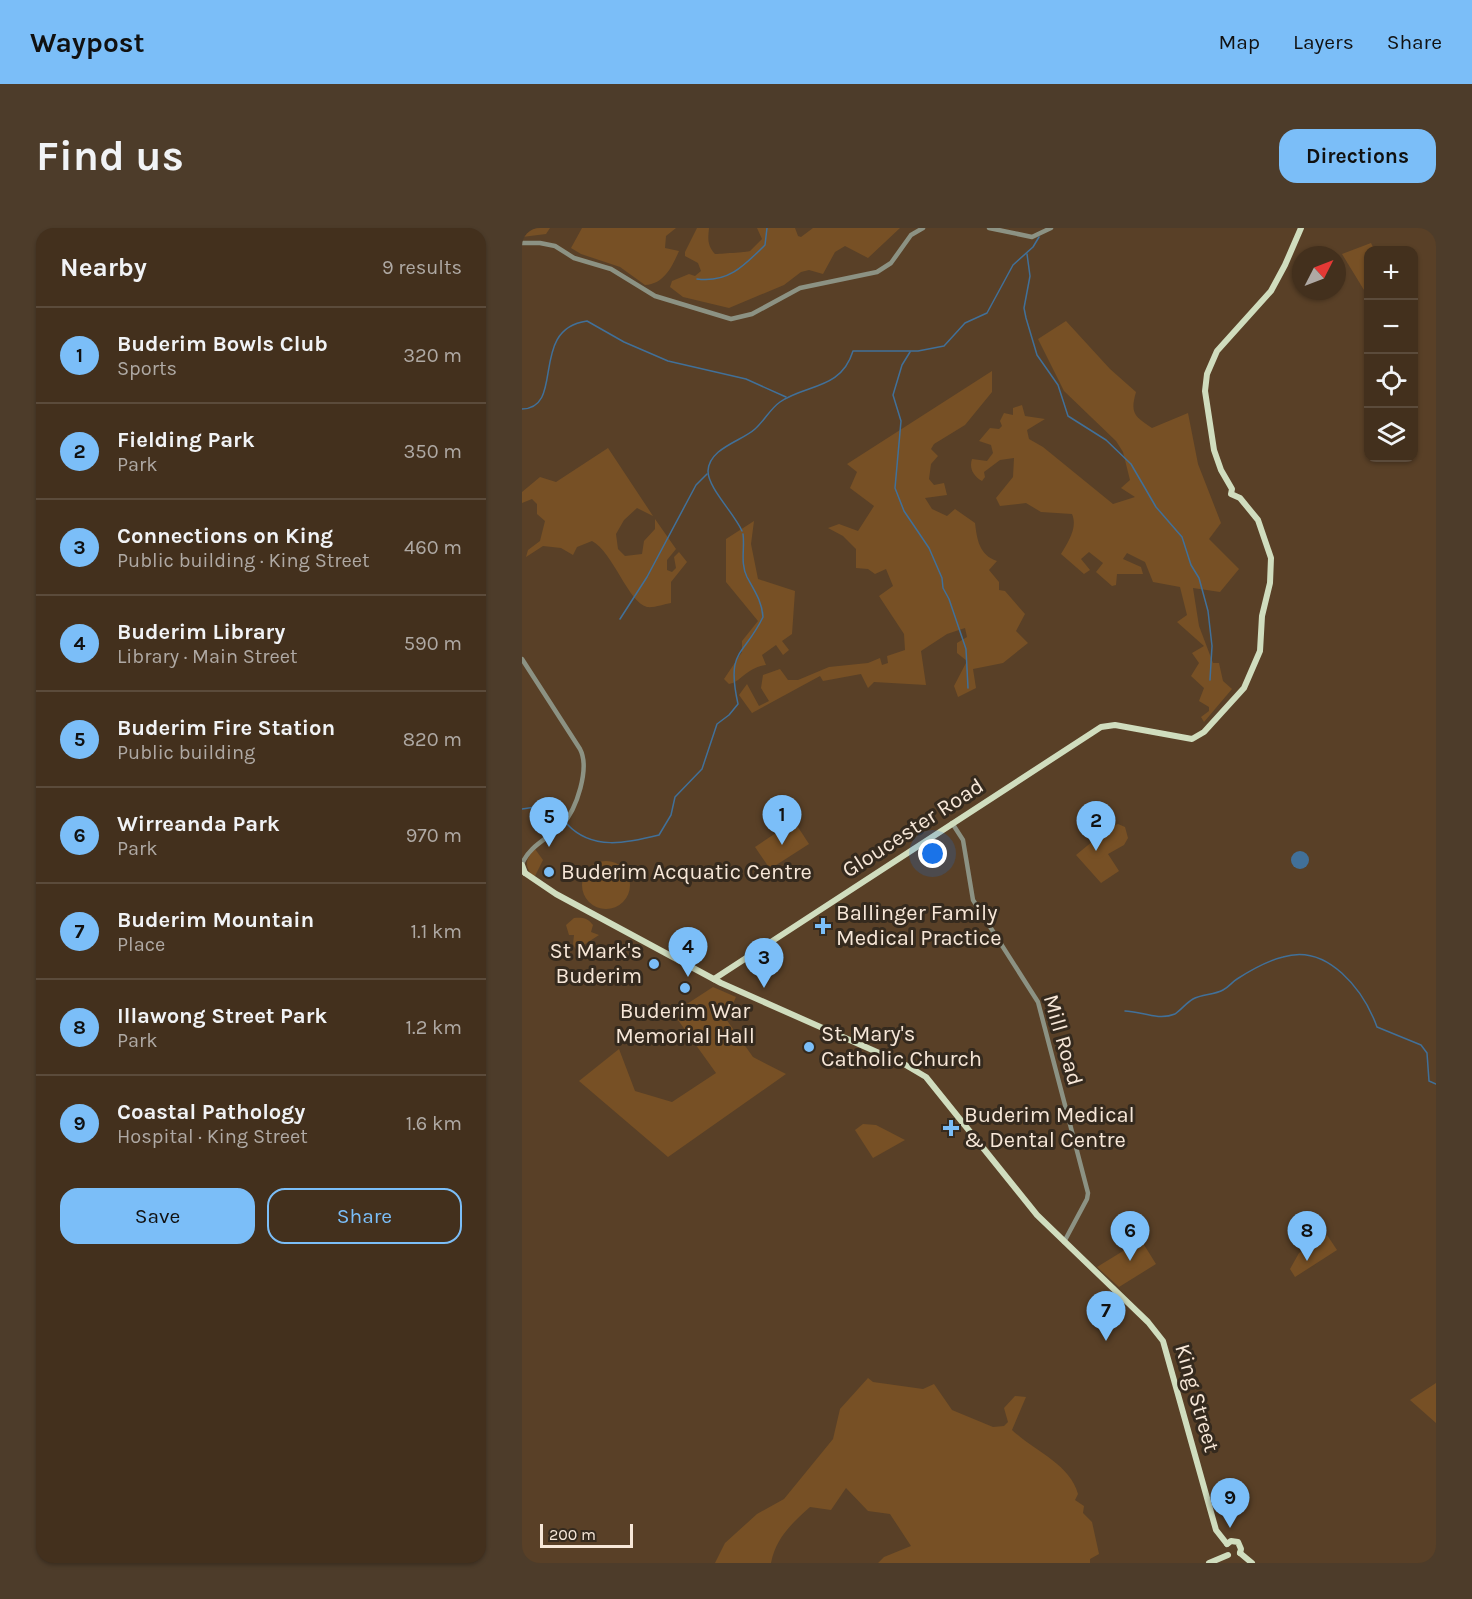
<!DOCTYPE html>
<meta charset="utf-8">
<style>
body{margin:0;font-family:Karla,sans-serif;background:#4d3c2a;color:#f1f3f6}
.controls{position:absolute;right:18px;top:18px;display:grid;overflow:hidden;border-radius:12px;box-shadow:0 2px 4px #0004}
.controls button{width:54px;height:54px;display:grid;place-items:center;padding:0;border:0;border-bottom:2px solid #5b4b3b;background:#43301d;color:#f1f3f6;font:30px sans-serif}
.compass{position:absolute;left:770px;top:18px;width:54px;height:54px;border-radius:50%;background:#43301d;box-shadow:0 2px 4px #0004;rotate:48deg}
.scale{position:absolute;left:18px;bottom:15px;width:93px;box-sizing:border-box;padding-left:6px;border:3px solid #f7e7d8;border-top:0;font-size:16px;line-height:21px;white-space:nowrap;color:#f7e7d8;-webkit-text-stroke:4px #352a1e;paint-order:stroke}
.you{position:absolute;left:411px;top:626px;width:21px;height:21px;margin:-15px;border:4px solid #fff;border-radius:50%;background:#1a73e8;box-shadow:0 0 0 9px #1a73e833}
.badge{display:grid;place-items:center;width:39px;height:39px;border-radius:50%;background:#7bbef8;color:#111;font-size:20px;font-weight:700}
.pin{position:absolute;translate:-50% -50px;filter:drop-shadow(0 2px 3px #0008)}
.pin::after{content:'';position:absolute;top:32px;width:21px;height:18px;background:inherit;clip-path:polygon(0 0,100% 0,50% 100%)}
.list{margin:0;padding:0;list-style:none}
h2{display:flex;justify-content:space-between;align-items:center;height:78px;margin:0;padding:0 24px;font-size:26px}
h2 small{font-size:20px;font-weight:400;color:#afa9a4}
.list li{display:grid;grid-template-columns:39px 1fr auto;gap:18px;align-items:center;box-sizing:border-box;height:96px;padding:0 24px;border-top:2px solid #5b4b3b}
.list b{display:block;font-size:22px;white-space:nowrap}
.list p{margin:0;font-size:20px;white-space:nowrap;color:#afa9a4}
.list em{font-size:20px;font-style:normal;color:#afa9a4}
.actions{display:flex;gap:12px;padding:18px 24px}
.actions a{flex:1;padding:14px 0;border:2px solid #7bbef8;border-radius:18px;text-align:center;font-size:21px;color:#7bbef8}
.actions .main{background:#7bbef8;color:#111}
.icon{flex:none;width:33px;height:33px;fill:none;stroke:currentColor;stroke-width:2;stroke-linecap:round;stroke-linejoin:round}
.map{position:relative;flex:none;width:914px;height:1335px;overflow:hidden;border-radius:18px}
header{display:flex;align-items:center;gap:36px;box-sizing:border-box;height:84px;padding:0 30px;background:#7bbef8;color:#111}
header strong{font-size:28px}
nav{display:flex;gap:33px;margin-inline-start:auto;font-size:21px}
.intro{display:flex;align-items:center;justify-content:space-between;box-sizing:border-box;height:144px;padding:0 36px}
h1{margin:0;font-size:42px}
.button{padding:15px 27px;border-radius:18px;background:#7bbef8;color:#111;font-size:21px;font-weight:700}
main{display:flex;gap:36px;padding:0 36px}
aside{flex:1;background:#43301d;border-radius:18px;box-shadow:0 2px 4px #0004}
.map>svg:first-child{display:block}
</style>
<header>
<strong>Waypost</strong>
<nav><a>Map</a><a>Layers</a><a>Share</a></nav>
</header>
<div class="intro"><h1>Find us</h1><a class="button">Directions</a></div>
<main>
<aside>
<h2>Nearby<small>9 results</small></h2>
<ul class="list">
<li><span class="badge">1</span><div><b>Buderim Bowls Club</b><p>Sports</p></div><em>320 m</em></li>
<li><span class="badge">2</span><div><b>Fielding Park</b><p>Park</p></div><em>350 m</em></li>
<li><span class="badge">3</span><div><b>Connections on King</b><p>Public building · King Street</p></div><em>460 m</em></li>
<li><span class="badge">4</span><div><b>Buderim Library</b><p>Library · Main Street</p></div><em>590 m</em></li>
<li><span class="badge">5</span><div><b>Buderim Fire Station</b><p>Public building</p></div><em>820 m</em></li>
<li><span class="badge">6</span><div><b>Wirreanda Park</b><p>Park</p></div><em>970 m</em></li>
<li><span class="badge">7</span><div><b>Buderim Mountain</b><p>Place</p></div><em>1.1 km</em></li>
<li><span class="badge">8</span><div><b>Illawong Street Park</b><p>Park</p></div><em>1.2 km</em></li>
<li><span class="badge">9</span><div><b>Coastal Pathology</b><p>Hospital · King Street</p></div><em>1.6 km</em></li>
</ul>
<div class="actions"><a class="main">Save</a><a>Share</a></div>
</aside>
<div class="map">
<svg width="914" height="1335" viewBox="0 0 914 1335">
<rect width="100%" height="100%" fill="#594027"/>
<g fill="#775025">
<polygon points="0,0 28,0 24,6 0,9"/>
<path d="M60 0H154L144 8 143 20 157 23C150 39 142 56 123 57L98 39 59 26 49 20Z"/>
<path d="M175 0H187C186 11 185 17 193 26 197 26 225 24 228 23L240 11 235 0H273L276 8 279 9 291 0H378L346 30 323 18 313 24 301 46 287 42 279 44 262 57 207 80 161 69 148 59 150 53 167 46 173 48 179 43 176 35 163 28V24Z"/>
<polygon points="849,15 852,21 846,22 846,61 842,62 820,26"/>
<path d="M544 93 588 141 614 164C608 185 612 188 630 200L666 185 676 236 699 295 687 311 717 341 698 364 671 360 677 398 691 435H697L701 453 710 461 682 494 679 489 687 483V479L677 473 682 460 669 448 677 435 670 425 682 418 655 394 665 387 658 359 631 354 623 334 605 325 601 331 619 339 621 346H595L594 357 590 358 574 344 581 335 567 324 559 331 568 342 562 346 539 326C546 314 556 300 550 286L519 284 504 275 478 278 474 270 491 249 492 230 478 232 462 244 463 249 460 253C451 248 447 240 450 231L465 233 471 225 469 217 457 213 468 200 477 201 480 198 478 193 482 185 491 187V180L500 177 503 188 523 191 505 202 507 211 521 219 591 276 613 269 599 260 608 252 601 224 594 213 542 163 516 111Z"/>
<path d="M470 143V164L443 197 412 216 409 221 416 228 409 236 407 251 412 257 422 255 425 267 403 270 410 281 425 288 433 281 453 295C455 311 457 327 475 333L467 342 477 354V362L483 363 503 386 494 403 506 415 481 435 451 441 454 460 436 469 432 458 445 433 435 425V415L445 409 443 400 425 406 399 423 404 457 352 454 346 460 339 446 301 453 298 448 230 485 217 467 225 456 237 478 247 473 239 460 241 447 258 441 266 452H276L307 439 346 435 358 430 360 437 366 435 365 428 383 422 382 406 357 368 371 358 364 341 353 346 346 341 334 340V321L321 308 306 300 317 296 336 303 352 278 328 260 335 244 325 236Z"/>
<path d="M86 220 131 288 115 280 102 292 94 306 96 321 103 328 120 326 122 313 133 301V291L154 321 145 332V342L150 344 154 340 152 329 157 324 165 334 149 354V375C142 376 132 380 125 379 106 374 91 324 70 313L55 319 51 327 39 320 21 318 4 329 6 322 18 313 23 293 15 286V276L10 271 0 275V264L18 249 34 254Z"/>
<path d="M232 293 229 316 236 351 273 363 270 406 260 413 267 422 261 427 254 417 240 427 244 437C224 440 218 455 207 456L202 451 220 424V413L236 393 204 354V311Z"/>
<polygon points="272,593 287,616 248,641 233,619"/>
<polygon points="596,596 603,599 606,610 602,617 586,626 597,643 579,655 554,627 588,599"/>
<path d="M13 621 21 632 12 650C3 639 2 632 13 621Z"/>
<circle cx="84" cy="657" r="24"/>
<path d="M52 690C60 689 66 690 71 697L69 704 77 707 54 722 51 716 52 707H47L44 697Z"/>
<polygon points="191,759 214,769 204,791 231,829 264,846 146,929 57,853 97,821 113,863 150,874 194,845 151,785"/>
<polygon points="341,896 354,897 383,912 351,930 333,902"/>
<polygon points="805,1007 815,1022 773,1049 768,1041 777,1025"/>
<polygon points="619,1012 634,1036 597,1059 575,1039"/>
<path d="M346 1150 351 1154 401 1161 412 1156 430 1182 471 1199 482 1198 486 1194 482 1180 493 1168 504 1169 490 1202C512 1223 548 1236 556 1266L553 1272 562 1278 561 1285 570 1294 577 1326 568 1331V1335H356L362 1329 389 1318 368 1286 346 1283 324 1260 309 1282 288 1279C269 1296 254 1310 249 1335H193L203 1315 235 1286 262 1271 311 1211 318 1181Z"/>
<polygon points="914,1155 914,1195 888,1172"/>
</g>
<circle fill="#417099" cx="778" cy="632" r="9"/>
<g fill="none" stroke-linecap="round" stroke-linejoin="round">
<g stroke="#417099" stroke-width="1.5">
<polyline points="505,26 508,48 502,80 504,90 515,127 536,157 546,188 584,212 609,236 634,279 660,309 669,337 677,350 686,383 690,418 688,452"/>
<path d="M175 51C206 55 222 38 243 17L245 0"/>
<polyline points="388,124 380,137 371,167 379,193 373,260 382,283 407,320 420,350 421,360 427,371 444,421 446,460"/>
<path d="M0 181C44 180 6 101 65 93L102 114 146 133 224 151 264 169"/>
<path d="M220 303C212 285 186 260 186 243 187 220 220 213 233 201 243 192 248 181 258 174 284 156 319 162 331 123H396L422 118 443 95 465 85 491 37 511 19 517 9"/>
<polyline points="98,391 125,349 174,257 185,246"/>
<path d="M0 581C17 579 31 573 39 590"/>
<path d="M45 596C70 623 105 615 137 607L149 587 153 569 180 541 195 496 207 487 216 476C204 421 221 430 241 389 240 373 232 362 225 349 218 335 223 320 221 306"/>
<path d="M603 783C618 783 636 793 653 786 659 782 664 775 671 771 680 766 692 767 701 762 707 759 710 754 715 751 729 742 745 733 761 729 806 715 842 763 855 799L899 817 905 825 907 853 914 856"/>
</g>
<g stroke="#8c9283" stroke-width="4.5">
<polyline points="467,0 510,9 529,0"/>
<polyline points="0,15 18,15 33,18 52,30 89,41 133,68 209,91 230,86 278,60 355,44 369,35 389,7 401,0"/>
<path d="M0 431 58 521C68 540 55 581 40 597 26 611 8 617 0 636"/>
<polyline points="430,595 441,612 451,672 516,774 566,965 565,971 542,1014"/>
</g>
<g stroke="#d0ddbe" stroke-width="6">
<polyline points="0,637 3,645"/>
<polyline points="3,645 34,666 199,755 382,836 404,849 515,987 626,1094 641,1113 694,1302 705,1316"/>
<polyline points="192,751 579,499 593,497 670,511 682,504 722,460 738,423 740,388 748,355 749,330 736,292 718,270 709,266 710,261 699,242 692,222 683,163 685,146 695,123 749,63 763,37 779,0"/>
<polyline points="705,1316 709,1313 716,1314 719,1321 718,1325"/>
<polyline points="718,1325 730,1335"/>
<polyline points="687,1335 706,1327"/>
</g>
</g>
<g fill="#7bbef8" stroke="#352a1e" stroke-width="2">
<circle cx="27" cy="644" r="6"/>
<path d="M298 689h6v6h6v6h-6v6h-6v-6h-6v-6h6z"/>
<circle cx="132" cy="736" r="6"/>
<circle cx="163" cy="760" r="6"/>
<circle cx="287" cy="819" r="6"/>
<path d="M426 891h6v6h6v6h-6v6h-6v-6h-6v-6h6z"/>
</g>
<g text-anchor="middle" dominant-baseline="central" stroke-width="6" stroke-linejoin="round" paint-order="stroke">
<g font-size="22" fill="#f7e7d8" stroke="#352a1e">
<text transform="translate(391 600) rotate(-33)">Gloucester Road</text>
<text transform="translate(541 812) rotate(74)">Mill Road</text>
<text transform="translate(675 1170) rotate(74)">King Street</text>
</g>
<g font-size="22" fill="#f7e7d8" stroke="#352a1e" text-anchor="start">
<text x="39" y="644">Buderim Acquatic Centre</text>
<text x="314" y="685">Ballinger Family<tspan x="314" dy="25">Medical Practice</tspan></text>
<text x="120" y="723" text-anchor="end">St Mark's<tspan x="120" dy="25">Buderim</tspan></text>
<text x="163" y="783" text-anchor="middle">Buderim War<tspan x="163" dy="25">Memorial Hall</tspan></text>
<text x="299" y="806">St. Mary's<tspan x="299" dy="25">Catholic Church</tspan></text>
<text x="442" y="887">Buderim Medical<tspan x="442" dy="25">&amp; Dental Centre</tspan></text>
</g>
</g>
</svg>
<div class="controls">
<button>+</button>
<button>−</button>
<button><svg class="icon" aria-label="locate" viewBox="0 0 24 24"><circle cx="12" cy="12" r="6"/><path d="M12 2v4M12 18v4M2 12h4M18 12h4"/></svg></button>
<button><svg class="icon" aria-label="layers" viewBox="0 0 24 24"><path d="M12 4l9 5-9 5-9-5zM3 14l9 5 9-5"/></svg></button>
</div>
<svg class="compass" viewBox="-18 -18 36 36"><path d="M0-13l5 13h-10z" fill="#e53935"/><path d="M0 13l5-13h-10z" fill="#afa9a4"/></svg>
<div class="scale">200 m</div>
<div class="you"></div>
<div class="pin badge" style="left:260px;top:617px">1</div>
<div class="pin badge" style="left:574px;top:623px">2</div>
<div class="pin badge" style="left:242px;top:760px">3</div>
<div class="pin badge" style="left:166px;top:749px">4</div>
<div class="pin badge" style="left:27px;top:619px">5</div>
<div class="pin badge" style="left:608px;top:1033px">6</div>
<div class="pin badge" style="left:584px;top:1113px">7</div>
<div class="pin badge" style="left:785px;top:1033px">8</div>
<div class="pin badge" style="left:708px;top:1300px">9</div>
</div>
</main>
